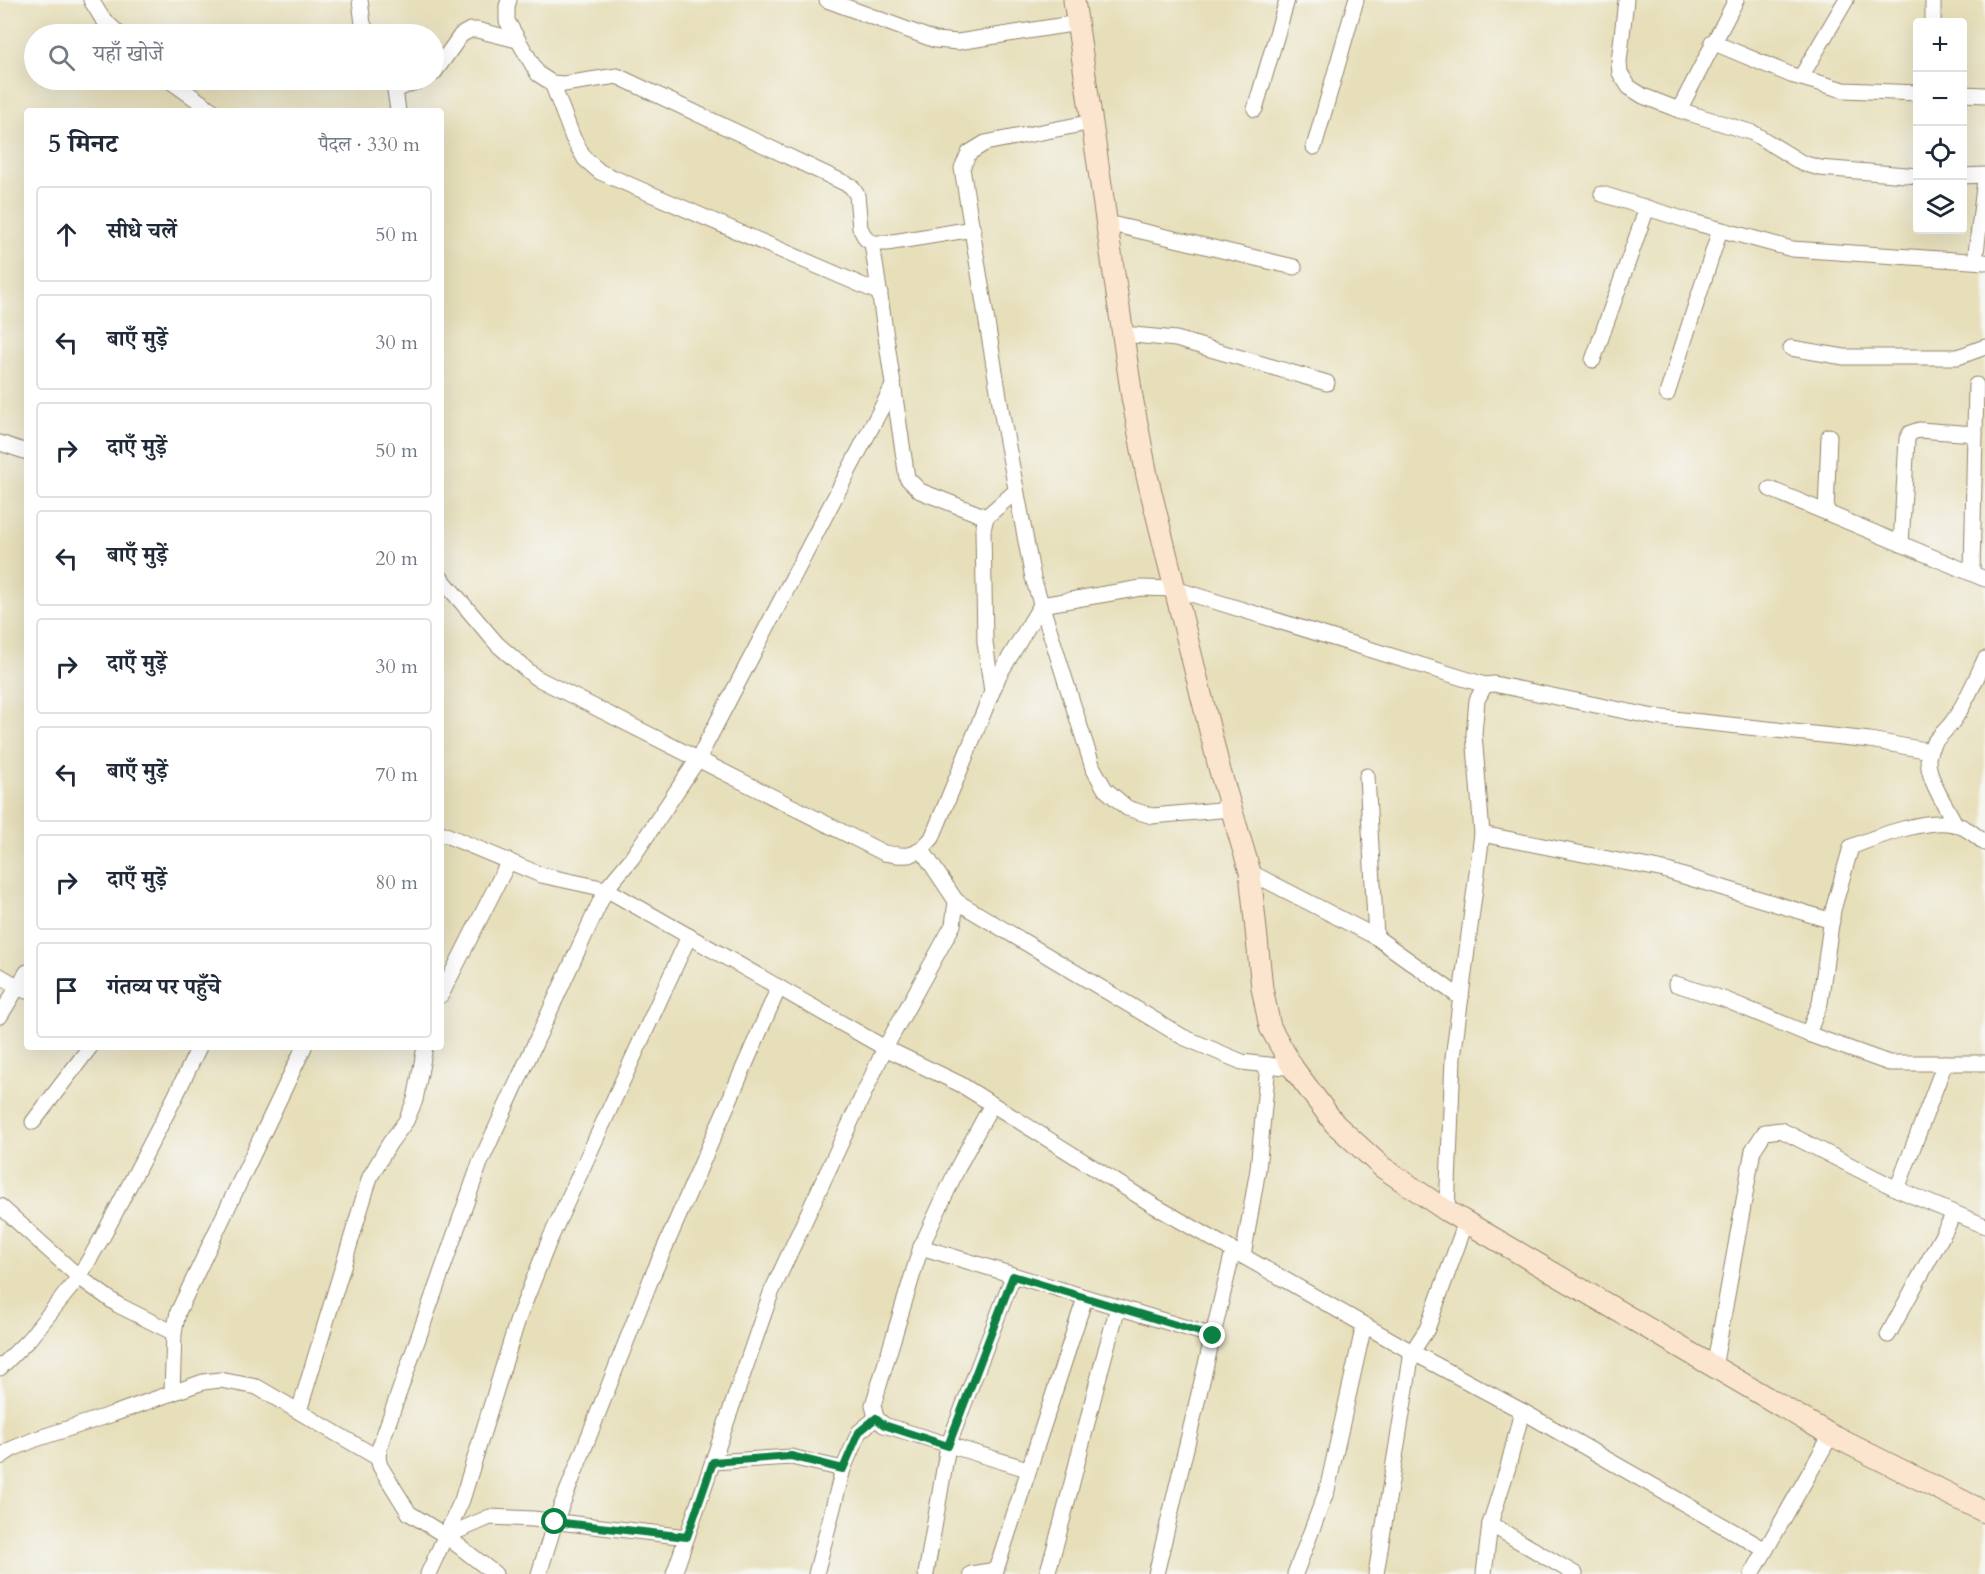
<!DOCTYPE html>
<html lang="hi">
<meta charset="utf-8">
<style>
body{margin:0;font-family:Cardo,"Noto Serif Devanagari",serif;background:#f2f2f3;color:#1f2937}
.controls{position:absolute;right:18px;top:18px;display:grid;overflow:hidden;border-radius:6px;box-shadow:0 6px 24px #0002}
.controls button{width:54px;height:54px;display:grid;place-items:center;padding:0;border:0;border-bottom:2px solid #e0e1e3;background:#fff;color:#1f2937;font:30px sans-serif}
.stop{position:absolute;width:18px;height:18px;margin:-14px;border:4px solid #0b8043;border-radius:50%;background:#fff}
.stop.end{background:#0b8043;border-color:#fff;box-shadow:0 2px 6px #0008}
.list{margin:0;padding:0;list-style:none}
h2{display:flex;justify-content:space-between;align-items:center;height:78px;margin:0;padding:0 24px;font-size:26px}
h2 small{font-size:20px;font-weight:400;color:#747a83}
.list li{display:grid;grid-template-columns:39px 1fr auto;gap:18px;align-items:center;box-sizing:border-box;height:96px;margin:0 12px 12px;padding:0 12px;border:2px solid #e0e1e3;border-radius:6px}
.list b{display:block;font-size:22px;white-space:nowrap}
.list em{font-size:20px;font-style:normal;color:#747a83}
.icon{flex:none;width:33px;height:33px;fill:none;stroke:currentColor;stroke-width:2;stroke-linecap:round;stroke-linejoin:round}
.map{position:relative;flex:none;width:1985px;height:1574px;overflow:hidden}
.search{position:absolute;background:#fff;box-shadow:0 6px 24px #0002;left:24px;top:24px;width:420px;height:66px;display:flex;align-items:center;gap:15px;box-sizing:border-box;padding:0 21px;border-radius:33px;color:#747a83;font-size:22px}
.panel{position:absolute;background:#fff;box-shadow:0 6px 24px #0002;left:24px;top:108px;width:420px;height:942px;border-radius:6px}
.map>svg:first-child{display:block}
</style>
<div class="map">
<svg width="1985" height="1574" viewBox="0 0 1985 1574">
<rect width="100%" height="100%" fill="#f6f6f2"/>
<filter id="ink" filterUnits="userSpaceOnUse"><feTurbulence type="fractalNoise" baseFrequency=".0167" numOctaves="2"/><feDisplacementMap in="SourceGraphic" scale="12" xChannelSelector="R" yChannelSelector="G"/><feConvolveMatrix kernelMatrix="1 2 1 2 8 2 1 2 1" color-interpolation-filters="sRGB"/></filter>
<filter id="wash" filterUnits="userSpaceOnUse"><feTurbulence type="fractalNoise" baseFrequency=".008" numOctaves="4" result="noise"/><feDisplacementMap in="SourceGraphic" scale="24" xChannelSelector="R" yChannelSelector="G"/><feGaussianBlur stdDeviation="1.35" result="paint"/><feColorMatrix in="noise" values="0 0 0 0 0 0 0 0 0 0 0 0 0 0 0 0 0 1.4 0 .05"/><feComposite in="paint" operator="in"/></filter>
<g filter="url(#wash)">
<rect width="100%" height="100%" fill="#e7dfba"/>
</g>
<g filter="url(#ink)">
<g fill="none" stroke-linecap="round" stroke-linejoin="round">
<g stroke="#91846c" stroke-width="17">
<g id="street">
<polyline points="91,0 102,18 119,34"/>
<polyline points="360,0 363,24 369,34"/>
<polyline points="509,0 507,6 507,21 538,74 552,83 564,84 617,76 851,186 857,195 860,228 866,239 872,243 887,243 973,229"/>
<polyline points="827,0 935,40 958,42 1078,23"/>
<polyline points="1626,0 1619,62 1620,73 1629,87 1643,96 1679,110 1753,133 1802,163 1820,168 1918,176"/>
<polyline points="1933,0 1933,22"/>
<polyline points="1712,42 1791,75 1844,90 1918,93"/>
<polyline points="434,73 461,35 470,30 477,30 517,40"/>
<polyline points="1801,77 1846,0"/>
<polyline points="169,80 213,111"/>
<polyline points="391,80 395,90 398,111"/>
<polyline points="552,83 573,138 585,159 600,172 880,293"/>
<polyline points="395,90 420,80"/>
<polyline points="1962,94 1985,95"/>
<polyline points="1255,109 1287,0"/>
<polyline points="1679,110 1736,0"/>
<polyline points="1093,122 985,143 969,153 962,168 1002,415 1033,578 1093,768 1105,789 1127,808 1152,816 1231,809"/>
<polyline points="1314,147 1356,0"/>
<polyline points="1962,176 1985,175"/>
<polyline points="1602,194 1689,221 1792,249 1985,262"/>
<polyline points="1107,223 1294,267"/>
<polyline points="872,243 907,478 920,491 986,517"/>
<polyline points="1975,261 1985,179"/>
<polyline points="1123,334 1176,339 1327,383"/>
<polyline points="1791,348 1844,357 1958,357 1985,347"/>
<polyline points="1593,360 1647,208"/>
<polyline points="1667,394 1720,230"/>
<polyline points="0,443 27,452"/>
<polyline points="1770,489 1985,579"/>
<polyline points="1826,512 1829,436"/>
<polyline points="1901,544 1907,439 1910,433 1919,430 1975,434"/>
<polyline points="1972,573 1976,385"/>
<path d="M441 578 497 644 535 677 884 853C909 857 915 858 932 838L999 675 1041 605 1141 588 1175 589 1485 685"/>
<polyline points="992,692 985,642 983,530 986,517 1016,491"/>
<polyline points="1367,776 1376,937"/>
<path d="M1955 824C1946 805 1928 781 1928 759 1928 743 1944 734 1953 721 1966 703 1976 679 1985 659"/>
<polyline points="441,833 541,875 606,889 632,858 698,759 893,386"/>
<polyline points="1482,834 1664,870 1832,921"/>
<polyline points="1250,872 1376,937 1461,998"/>
<polyline points="956,901 1183,1037 1242,1062 1293,1068"/>
<polyline points="0,976 26,991"/>
<polyline points="1676,984 1726,1000 1808,1034 1889,1063 1985,1063"/>
<polyline points="441,995 509,861"/>
<polyline points="0,1016 27,972"/>
<path d="M1808 1034 1820 1003 1833 910 1851 847C1875 837 1932 816 1957 825 1968 828 1976 836 1985 843"/>
<polyline points="992,1104 959,1165 921,1247 873,1405 876,1418 884,1425 1027,1469"/>
<polyline points="33,1122 90,1047"/>
<polyline points="1897,1189 1945,1063"/>
<polyline points="0,1206 79,1277 118,1305 174,1333"/>
<polyline points="1447,1211 1453,1058 1482,834 1474,734 1477,700 1485,685 1494,684 1654,717 1870,740 1930,751"/>
<polyline points="921,1247 1213,1336"/>
<polyline points="1243,1256 1258,1169 1268,1065"/>
<polyline points="1888,1335 1954,1214"/>
<polyline points="0,1368 29,1339 79,1277 103,1236 175,1097 199,1047"/>
<polyline points="1714,1368 1753,1150 1765,1132 1781,1130 1897,1189 1985,1226"/>
<polyline points="172,1393 174,1333 178,1312 304,1047"/>
<polyline points="299,1411 370,1177 389,1144 406,1121 415,1100 425,1047"/>
<polyline points="0,1457 12,1449 36,1439 113,1414 203,1382 220,1380 257,1387 378,1458"/>
<polyline points="713,1462 791,1457 843,1469"/>
<polyline points="1490,1524 1575,1574"/>
<polyline points="446,1536 490,1517 533,1519 687,1537"/>
<polyline points="428,1574 462,1500 518,1319 549,1241 689,936"/>
<polyline points="495,1574 446,1536 409,1513 380,1466 378,1458 379,1449 480,1163 606,889 885,1048 960,1084 1153,1205 1412,1352 1522,1411 1764,1549"/>
<polyline points="539,1574 555,1522 651,1279 779,987"/>
<polyline points="674,1574 771,1293 885,1048 953,925 956,901 922,850"/>
<polyline points="816,1574 843,1469 859,1432 876,1418"/>
<polyline points="926,1574 948,1446 1013,1276"/>
<polyline points="971,1574 996,1570 1085,1298"/>
<path d="M1047 1574C1074 1486 1091 1396 1118 1308"/>
<polyline points="1156,1574 1233,1251"/>
<polyline points="1295,1574 1327,1490 1364,1325"/>
<polyline points="1376,1574 1412,1352 1427,1329 1466,1222"/>
<polyline points="1484,1574 1490,1524 1508,1467 1522,1411"/>
<polyline points="1752,1574 1831,1435"/>
</g>
</g>
<g stroke="#91846c" stroke-width="23">
<polyline id="secondary" points="1074,0 1132,397 1147,476 1220,771 1250,872 1262,988 1270,1027 1293,1068 1335,1124 1382,1167 1447,1211 1831,1435 1985,1512"/>
</g>
<use href="#street" stroke="#fff" stroke-width="15"/>
<use href="#secondary" stroke="#fce5cf" stroke-width="21"/>
</g>
</g>
<g fill="none" stroke-linecap="round" stroke-linejoin="round" filter="url(#ink)">
<polyline stroke="#0b8043" stroke-width="8" points="555,1522 687,1537 713,1462 791,1456 843,1469 859,1432 876,1418 884,1425 948,1446 1013,1276 1213,1336"/>
</g>
</svg>
<div class="controls">
<button>+</button>
<button>−</button>
<button><svg class="icon" aria-label="locate" viewBox="0 0 24 24"><circle cx="12" cy="12" r="6"/><path d="M12 2v4M12 18v4M2 12h4M18 12h4"/></svg></button>
<button><svg class="icon" aria-label="layers" viewBox="0 0 24 24"><path d="M12 4l9 5-9 5-9-5zM3 14l9 5 9-5"/></svg></button>
</div>
<div class="stop" style="left:555px;top:1522px"></div>
<div class="stop end" style="left:1213px;top:1336px"></div>
<div class="search"><svg class="icon" aria-label="search" viewBox="0 0 24 24"><circle cx="10" cy="10" r="6"/><path d="M15 15l6 6"/></svg>यहाँ खोजें</div>
<section class="panel">
<h2>5 मिनट<small>पैदल · 330 m</small></h2>
<ul class="list">
<li><svg class="icon" aria-label="ahead" viewBox="0 0 24 24"><path d="M12 20V5M6 11l6-6 6 6"/></svg><div><b>सीधे चलें</b></div><em>50 m</em></li>
<li><svg class="icon" aria-label="left" viewBox="0 0 24 24"><path d="M17 20v-9H6M10 6l-5 5 5 5"/></svg><div><b>बाएँ मुड़ें</b></div><em>30 m</em></li>
<li><svg class="icon" aria-label="right" viewBox="0 0 24 24"><path d="M7 20v-9h11M14 6l5 5-5 5"/></svg><div><b>दाएँ मुड़ें</b></div><em>50 m</em></li>
<li><svg class="icon" aria-label="left" viewBox="0 0 24 24"><path d="M17 20v-9H6M10 6l-5 5 5 5"/></svg><div><b>बाएँ मुड़ें</b></div><em>20 m</em></li>
<li><svg class="icon" aria-label="right" viewBox="0 0 24 24"><path d="M7 20v-9h11M14 6l5 5-5 5"/></svg><div><b>दाएँ मुड़ें</b></div><em>30 m</em></li>
<li><svg class="icon" aria-label="left" viewBox="0 0 24 24"><path d="M17 20v-9H6M10 6l-5 5 5 5"/></svg><div><b>बाएँ मुड़ें</b></div><em>70 m</em></li>
<li><svg class="icon" aria-label="right" viewBox="0 0 24 24"><path d="M7 20v-9h11M14 6l5 5-5 5"/></svg><div><b>दाएँ मुड़ें</b></div><em>80 m</em></li>
<li><svg class="icon" aria-label="arrive" viewBox="0 0 24 24"><path d="M6 21V4h12l-3 4 3 4H6"/></svg><div><b>गंतव्य पर पहुँचे</b></div></li>
</ul>
</section>
</div>
